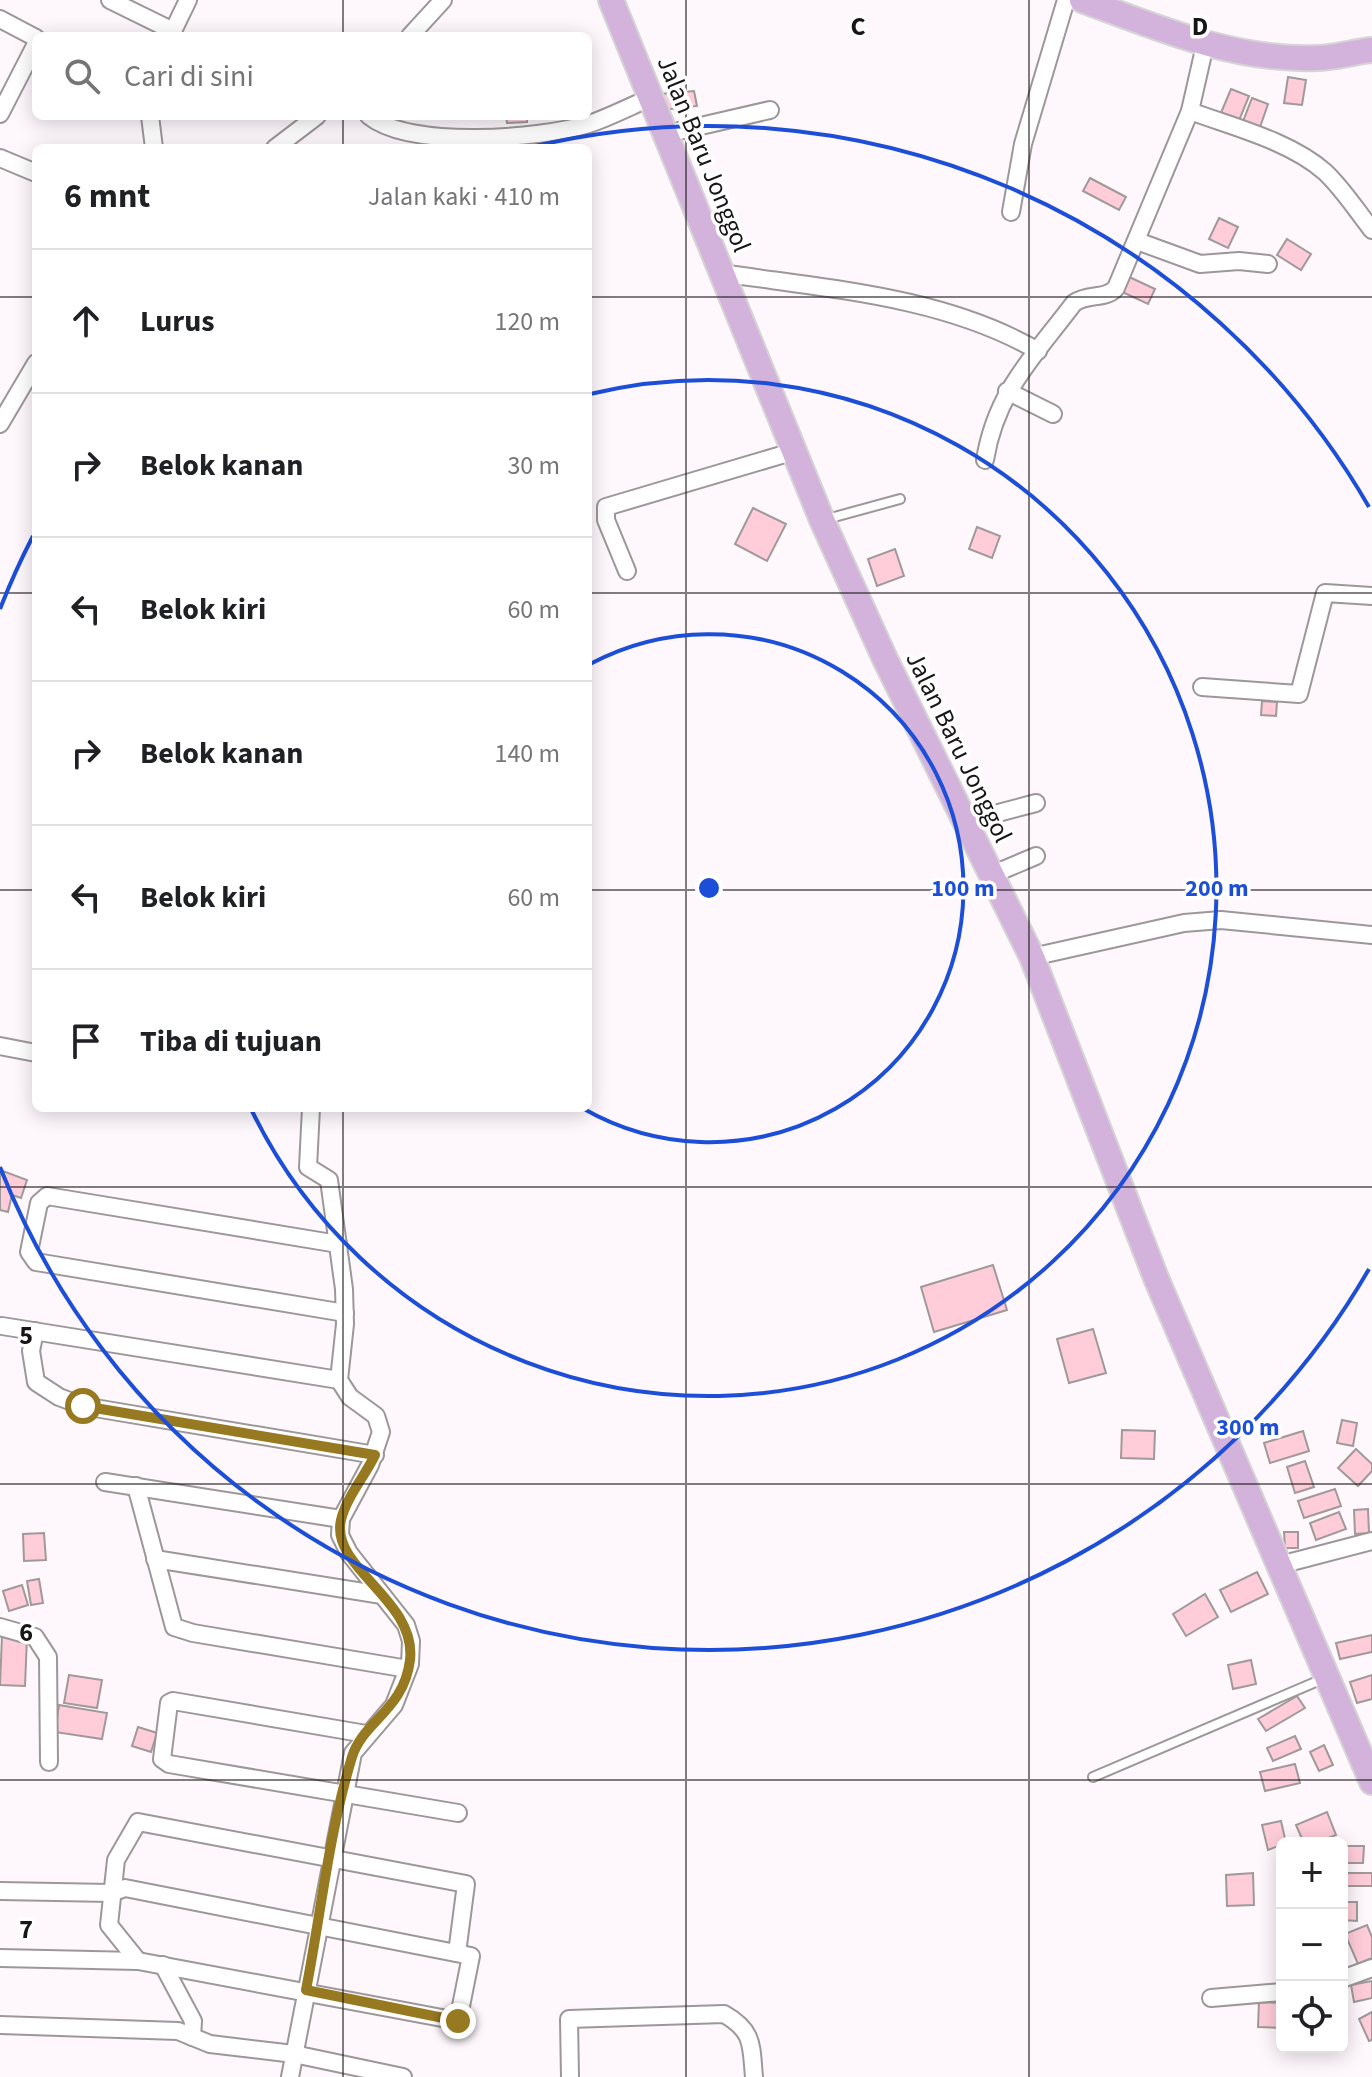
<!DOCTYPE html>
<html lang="id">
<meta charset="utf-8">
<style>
body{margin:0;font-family:"Source Sans 3",sans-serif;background:#f6f6f6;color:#202124}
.controls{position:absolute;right:24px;bottom:24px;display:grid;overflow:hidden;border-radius:12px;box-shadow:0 4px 20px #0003}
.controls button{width:72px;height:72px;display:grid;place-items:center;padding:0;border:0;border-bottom:2px solid #e0e0e0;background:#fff;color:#202124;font:40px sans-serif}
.stop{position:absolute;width:24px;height:24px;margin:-18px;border:6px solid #977921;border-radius:50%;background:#fff}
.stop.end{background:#977921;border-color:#fff;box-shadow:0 2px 8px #0008}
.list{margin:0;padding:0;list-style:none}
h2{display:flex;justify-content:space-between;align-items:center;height:104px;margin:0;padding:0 32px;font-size:34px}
h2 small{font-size:26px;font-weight:400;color:#757577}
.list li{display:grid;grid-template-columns:52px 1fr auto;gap:24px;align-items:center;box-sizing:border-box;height:144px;padding:0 32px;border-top:2px solid #e0e0e0}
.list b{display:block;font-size:30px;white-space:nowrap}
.list em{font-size:26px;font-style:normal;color:#757577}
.icon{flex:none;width:44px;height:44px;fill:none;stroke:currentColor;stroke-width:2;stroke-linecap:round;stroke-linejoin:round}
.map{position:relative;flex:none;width:1372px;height:2077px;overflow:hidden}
.search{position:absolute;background:#fff;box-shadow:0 4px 20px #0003;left:32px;top:32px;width:560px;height:88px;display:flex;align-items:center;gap:20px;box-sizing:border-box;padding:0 28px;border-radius:12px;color:#757577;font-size:30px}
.panel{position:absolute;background:#fff;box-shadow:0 4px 20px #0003;left:32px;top:144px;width:560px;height:968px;border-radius:12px}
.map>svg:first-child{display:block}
</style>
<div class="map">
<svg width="1372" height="2077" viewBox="0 0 1372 2077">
<rect width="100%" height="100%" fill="#fef8fc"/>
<g fill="#ffcdd9" stroke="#a0999a" stroke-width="2">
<polygon points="1288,77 1306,80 1302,105 1284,103"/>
<polygon points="1231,89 1249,96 1238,123 1220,115"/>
<polygon points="694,91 697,106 663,110 660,94"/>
<polygon points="1252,98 1268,104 1259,130 1242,124"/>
<polygon points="506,116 527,116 527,122 507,123"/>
<polygon points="1090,178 1126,197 1119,210 1083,191"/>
<polygon points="1219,218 1238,227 1228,248 1209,239"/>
<polygon points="1287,239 1311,254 1301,270 1277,255"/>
<polygon points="1125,275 1155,289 1148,304 1118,290"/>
<polygon points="753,508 786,524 767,561 735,544"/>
<polygon points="977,527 1000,536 992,558 969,549"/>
<polygon points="895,549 904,576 877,586 868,559"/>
<polygon points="1262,701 1277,702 1276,716 1261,715"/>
<polygon points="0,1170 27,1180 21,1198 12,1195 8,1212 0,1210"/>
<polygon points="993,1265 1007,1310 934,1332 921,1287"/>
<polygon points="1093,1329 1106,1373 1069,1383 1057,1339"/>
<polygon points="1342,1420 1357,1423 1353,1446 1337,1443"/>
<polygon points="1122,1430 1155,1431 1154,1459 1121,1458"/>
<polygon points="1303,1431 1309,1451 1270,1463 1264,1443"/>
<polygon points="1356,1449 1372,1464 1372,1471 1358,1486 1338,1468"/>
<polygon points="1305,1461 1314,1487 1295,1493 1287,1467"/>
<polygon points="1335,1489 1341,1506 1304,1518 1298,1501"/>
<polygon points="1368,1509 1369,1533 1355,1534 1354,1510"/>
<polygon points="1339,1512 1346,1529 1316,1540 1310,1523"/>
<polygon points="1284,1532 1298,1532 1298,1548 1285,1548"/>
<polygon points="44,1533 46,1560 24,1561 23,1534"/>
<polygon points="1257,1572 1268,1594 1231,1612 1220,1590"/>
<polygon points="39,1579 43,1603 31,1605 27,1581"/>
<polygon points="22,1585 28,1605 9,1611 3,1591"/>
<polygon points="1205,1594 1218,1617 1186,1636 1173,1614"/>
<polygon points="1372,1635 1372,1652 1340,1659 1336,1643"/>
<polygon points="2,1636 27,1637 25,1686 0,1685"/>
<polygon points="1251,1660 1256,1684 1233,1689 1228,1665"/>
<polygon points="69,1675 102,1680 97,1708 64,1703"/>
<polygon points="1372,1675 1372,1699 1357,1703 1350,1682"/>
<polygon points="1297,1696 1305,1708 1266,1731 1258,1719"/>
<polygon points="59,1705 107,1713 102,1739 55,1732"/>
<polygon points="138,1727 157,1733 151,1752 132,1746"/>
<polygon points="1295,1736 1301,1749 1273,1761 1267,1748"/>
<polygon points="1324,1745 1333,1765 1319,1771 1310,1752"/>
<polygon points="1295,1764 1300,1783 1265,1791 1260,1772"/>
<polygon points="1327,1812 1336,1835 1316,1843 1304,1843 1296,1825"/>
<polygon points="1281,1821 1286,1843 1268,1850 1262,1825"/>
<polygon points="1342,1846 1364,1846 1363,1863 1342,1863"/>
<polygon points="1253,1873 1254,1905 1227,1906 1226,1875"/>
<rect x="1342" y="1873" width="30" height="13"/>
<polygon points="1344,1902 1357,1902 1357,1921 1343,1920"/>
<polygon points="1367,1925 1372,1937 1372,1958 1358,1964 1345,1934"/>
<polygon points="1372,1981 1372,1998 1354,2002 1351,1985"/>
<polygon points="1259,2002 1282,2003 1282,2028 1258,2027"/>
<polygon points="1372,2012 1372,2040 1369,2041 1359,2019"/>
</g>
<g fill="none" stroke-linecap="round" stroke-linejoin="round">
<g stroke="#9d979a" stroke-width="12">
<g id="service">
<polyline points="827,519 900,499"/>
<polyline points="1093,1777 1325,1678"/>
</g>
</g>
<g stroke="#9d979a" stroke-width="20">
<g id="minor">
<polyline points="110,0 173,31 188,0"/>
<polyline points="0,19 36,38"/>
<polyline points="410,36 443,0"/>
<path d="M1190 111C1233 127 1290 141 1325 172 1343 189 1357 211 1372 230"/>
<polyline points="0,114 36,44"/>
<polyline points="150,116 154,148"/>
<path d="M369 116C410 149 539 139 589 124 610 117 631 106 652 97"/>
<polyline points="666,134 770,110"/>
<polyline points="275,148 317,116"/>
<polyline points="0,158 36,173"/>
<polyline points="1011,212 1023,144 1066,0"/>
<polyline points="1137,241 1200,264 1239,261 1268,264"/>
<path d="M721 273C828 289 943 296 1038 351"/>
<polyline points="1007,391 1053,414"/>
<polyline points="0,424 36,363"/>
<path d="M985 460C996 392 1034 356 1074 303 1088 293 1105 300 1116 288L1190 111 1205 45"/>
<polyline points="627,571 606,520 606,507 795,451"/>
<polyline points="1202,687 1299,694 1325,593 1372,596"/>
<polyline points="964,822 1036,803"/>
<polyline points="991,875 1036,856"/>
<polyline points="1032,957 1184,923 1221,920 1372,935"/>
<polyline points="0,1046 36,1053"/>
<polyline points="338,1244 47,1196 39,1203 29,1252 36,1262 345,1313"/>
<polyline points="2,1326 339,1380"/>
<polyline points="35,1331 31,1351 36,1382 59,1397 83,1406 375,1455"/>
<polyline points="105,1482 341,1519"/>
<polyline points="136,1486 174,1627 193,1633 408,1669"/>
<polyline points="155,1559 382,1595"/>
<polyline points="1280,1565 1372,1541"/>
<polyline points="0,1627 35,1637 48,1657 49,1762"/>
<polyline points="366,1734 173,1701 169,1703 162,1759 169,1764 458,1813"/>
<polyline points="0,1891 111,1893 125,1888 471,1956 458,2021 138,1961 0,1958"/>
<polyline points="138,1961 109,1925 116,1860 138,1822 466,1884 457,1953"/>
<polyline points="163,1965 193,2021 192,2037"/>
<polyline points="1342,1979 1372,1968"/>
<polyline points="1211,1998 1282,1992"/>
<polyline points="0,2025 178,2031 210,2044 294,2054 403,2077"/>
<polyline points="290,2077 353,1753 394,1705 410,1664 411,1641 406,1625 349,1553 340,1535 341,1519 370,1465 381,1432 376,1416 350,1397 339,1380 345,1324 344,1289 329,1180 308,1167 311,1108"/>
<path d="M570 2077 569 2019 724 2014C754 2031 751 2045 754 2077"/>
</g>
</g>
<g stroke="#d5d5d5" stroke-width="28">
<g id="primary">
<polyline points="611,0 822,520 885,659 1032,957 1156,1278 1372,1782"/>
<path d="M1082 0C1159 28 1233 61 1317 58 1335 58 1353 52 1372 50"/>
</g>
</g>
<use href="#service" stroke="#fff" stroke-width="8"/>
<use href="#minor" stroke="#fff" stroke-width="16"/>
<use href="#primary" stroke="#d3b2db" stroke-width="24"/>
</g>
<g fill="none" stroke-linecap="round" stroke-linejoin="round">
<path stroke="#977921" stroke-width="10" d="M83 1406 375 1455C365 1476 346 1498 341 1520 330 1568 417 1600 410 1660 404 1710 363 1721 352 1757 329 1832 321 1913 306 1990L458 2021"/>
</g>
<path fill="none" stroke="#171516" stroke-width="2" stroke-opacity="0.55" d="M343 0V36M686 0V2077M1029 0V2077M343 116V148M0 297H36M588 297H1372M0 593H36M588 593H1372M0 890H36M588 890H1372M343 1108V2077M0 1187H1372M0 1484H1372M0 1780H1372"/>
<g fill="none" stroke="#1d4ed8" stroke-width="4">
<path d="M590 664A254 254 0 1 1 584 1109"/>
<path d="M590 394A508 508 0 1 1 252 1111"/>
<path d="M1369 1269A762 762 0 0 1 0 1167M0 609A762 762 0 0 1 33 536M531 147A762 762 0 0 1 1369 507"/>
</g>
<g text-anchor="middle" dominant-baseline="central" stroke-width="7" stroke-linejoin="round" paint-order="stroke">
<g font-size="26" fill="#171516" stroke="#fff">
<text transform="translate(704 154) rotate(68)">Jalan Baru Jonggol</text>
<text transform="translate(959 747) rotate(64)">Jalan Baru Jonggol</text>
</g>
</g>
<g font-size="26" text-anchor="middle" font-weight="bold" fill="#171516" stroke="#fff" stroke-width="7" stroke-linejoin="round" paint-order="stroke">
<text x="858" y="35">C</text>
<text x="1200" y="35">D</text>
<text x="26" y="1344">5</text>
<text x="26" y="1641">6</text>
<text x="26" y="1938">7</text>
</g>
<circle cx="709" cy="888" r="12" fill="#1d4ed8" stroke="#fff" stroke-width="4"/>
<g font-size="24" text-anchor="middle" font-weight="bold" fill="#1d4ed8" stroke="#fff" stroke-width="7" stroke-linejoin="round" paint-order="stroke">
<text x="963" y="896">100 m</text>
<text x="1217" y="896">200 m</text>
<text x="1248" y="1435">300 m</text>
</g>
</svg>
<div class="controls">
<button>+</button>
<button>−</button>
<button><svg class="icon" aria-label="locate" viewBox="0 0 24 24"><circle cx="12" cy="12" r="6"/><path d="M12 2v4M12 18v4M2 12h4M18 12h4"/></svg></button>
</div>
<div class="stop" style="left:83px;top:1406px"></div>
<div class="stop end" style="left:458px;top:2021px"></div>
<div class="search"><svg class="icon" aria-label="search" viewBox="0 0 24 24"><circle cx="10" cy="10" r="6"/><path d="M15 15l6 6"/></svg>Cari di sini</div>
<section class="panel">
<h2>6 mnt<small>Jalan kaki · 410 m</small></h2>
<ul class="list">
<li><svg class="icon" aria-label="ahead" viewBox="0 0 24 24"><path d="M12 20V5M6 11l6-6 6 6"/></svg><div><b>Lurus</b></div><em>120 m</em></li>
<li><svg class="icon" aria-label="right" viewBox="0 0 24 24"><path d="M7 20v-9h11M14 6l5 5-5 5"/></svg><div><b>Belok kanan</b></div><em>30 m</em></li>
<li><svg class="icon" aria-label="left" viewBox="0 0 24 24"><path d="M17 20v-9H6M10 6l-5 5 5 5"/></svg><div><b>Belok kiri</b></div><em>60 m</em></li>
<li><svg class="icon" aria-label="right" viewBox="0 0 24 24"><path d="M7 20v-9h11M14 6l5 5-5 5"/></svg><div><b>Belok kanan</b></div><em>140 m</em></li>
<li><svg class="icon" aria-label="left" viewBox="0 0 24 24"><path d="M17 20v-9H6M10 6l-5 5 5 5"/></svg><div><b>Belok kiri</b></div><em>60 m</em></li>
<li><svg class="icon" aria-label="arrive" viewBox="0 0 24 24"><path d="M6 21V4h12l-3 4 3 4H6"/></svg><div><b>Tiba di tujuan</b></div></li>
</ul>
</section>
</div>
